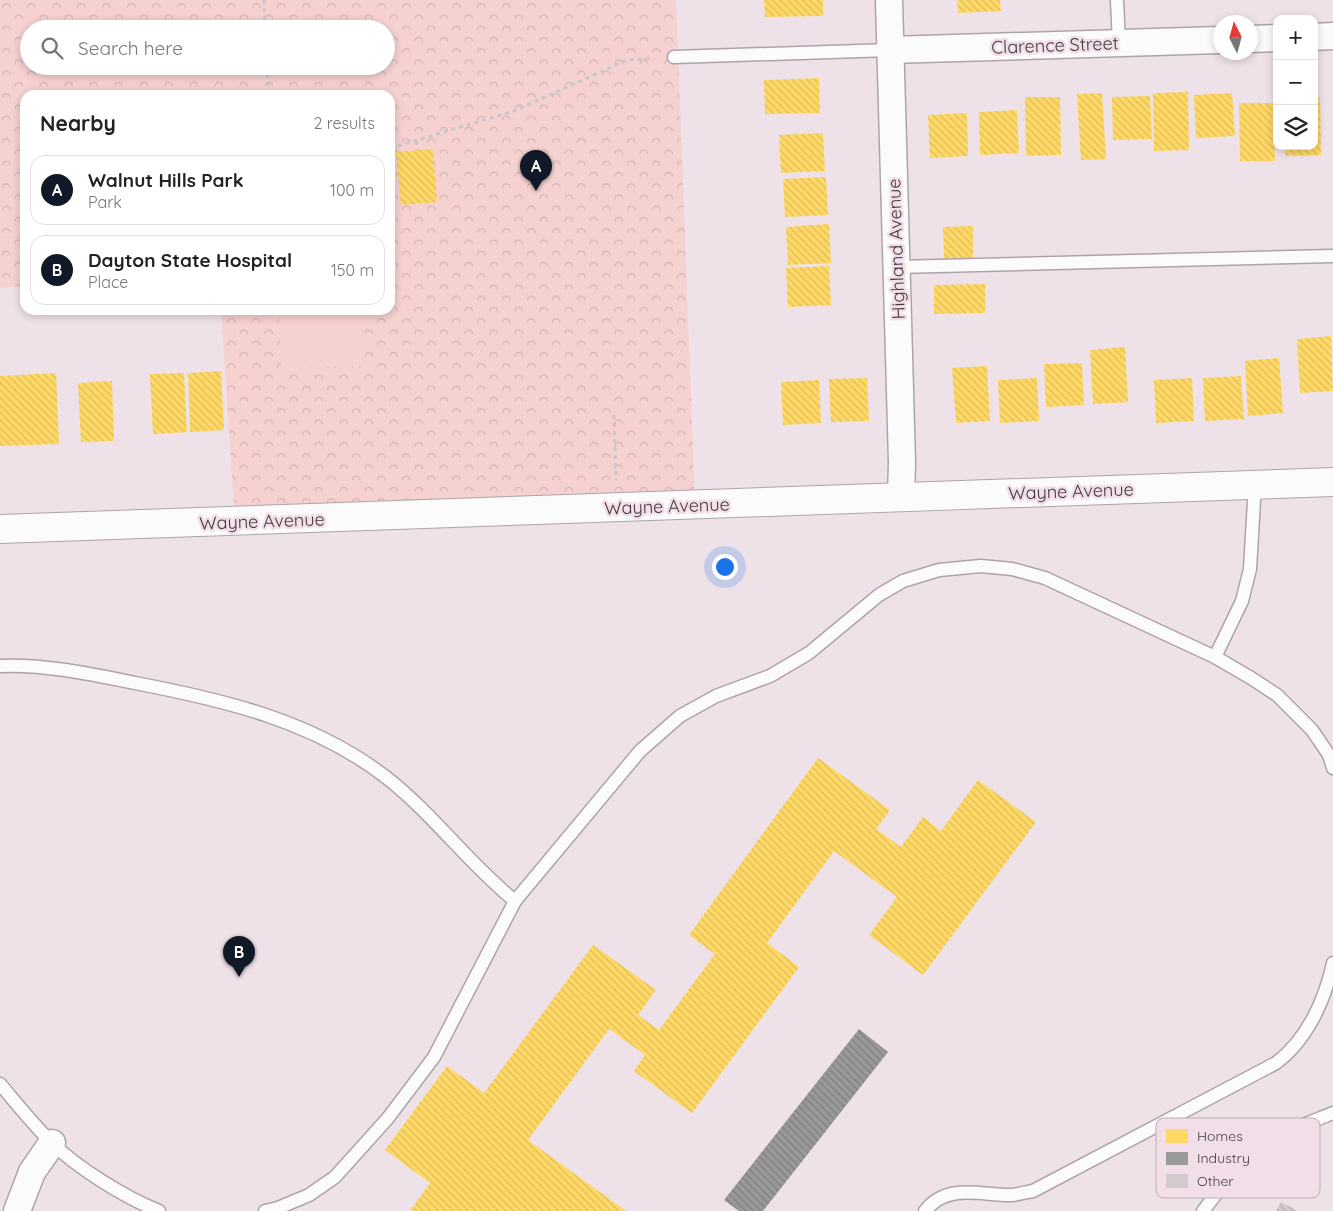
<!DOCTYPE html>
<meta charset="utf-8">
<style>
body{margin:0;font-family:Quicksand,sans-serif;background:#f6f6f6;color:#222}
.controls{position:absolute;right:15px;top:15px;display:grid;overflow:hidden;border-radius:10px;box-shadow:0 2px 8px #0003}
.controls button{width:45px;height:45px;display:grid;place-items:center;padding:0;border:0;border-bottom:1px solid #e0e0e0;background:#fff;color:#222;font:25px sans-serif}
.compass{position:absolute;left:1213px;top:15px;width:45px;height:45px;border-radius:50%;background:#fff;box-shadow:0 2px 8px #0003;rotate:354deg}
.you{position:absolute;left:724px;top:566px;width:18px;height:18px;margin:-12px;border:4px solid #fff;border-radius:50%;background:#1a73e8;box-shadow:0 0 0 8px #1a73e833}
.badge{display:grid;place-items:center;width:32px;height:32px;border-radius:50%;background:#111827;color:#fff;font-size:16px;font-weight:700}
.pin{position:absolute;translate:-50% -41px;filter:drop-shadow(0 1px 2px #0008)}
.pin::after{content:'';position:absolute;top:26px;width:18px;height:15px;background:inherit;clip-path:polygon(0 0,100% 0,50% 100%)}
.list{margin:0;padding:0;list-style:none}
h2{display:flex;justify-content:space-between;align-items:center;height:65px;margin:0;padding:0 20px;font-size:21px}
h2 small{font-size:16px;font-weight:400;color:#767676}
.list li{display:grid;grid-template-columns:32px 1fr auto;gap:15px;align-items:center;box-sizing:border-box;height:70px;margin:0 10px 10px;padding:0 10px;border:1px solid #e0e0e0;border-radius:15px}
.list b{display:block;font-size:19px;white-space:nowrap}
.list p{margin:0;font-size:16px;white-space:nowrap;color:#767676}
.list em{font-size:16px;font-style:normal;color:#767676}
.icon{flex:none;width:28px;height:28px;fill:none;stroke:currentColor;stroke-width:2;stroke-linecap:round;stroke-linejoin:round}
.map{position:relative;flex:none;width:1333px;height:1211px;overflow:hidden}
.search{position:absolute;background:#fff;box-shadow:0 2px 8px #0003;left:20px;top:20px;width:375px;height:55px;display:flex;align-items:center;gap:12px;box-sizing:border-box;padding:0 18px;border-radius:28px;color:#767676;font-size:19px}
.panel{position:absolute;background:#fff;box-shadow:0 2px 8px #0003;left:20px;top:90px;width:375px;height:225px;border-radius:15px}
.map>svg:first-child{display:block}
</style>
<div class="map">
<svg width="1333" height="1211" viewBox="0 0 1333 1211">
<defs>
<pattern id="park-crowns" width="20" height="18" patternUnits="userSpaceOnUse" patternTransform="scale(1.25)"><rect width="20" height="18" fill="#f5d1d0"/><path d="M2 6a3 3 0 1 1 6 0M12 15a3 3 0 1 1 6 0" fill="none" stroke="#d3b4b4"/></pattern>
<pattern id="homes-back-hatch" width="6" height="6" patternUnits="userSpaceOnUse" patternTransform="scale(1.25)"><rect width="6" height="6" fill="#ffd966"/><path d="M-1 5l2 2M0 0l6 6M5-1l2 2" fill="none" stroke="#dcbb5a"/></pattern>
<pattern id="industry-back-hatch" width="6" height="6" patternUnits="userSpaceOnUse" patternTransform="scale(1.25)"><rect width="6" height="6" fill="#999"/><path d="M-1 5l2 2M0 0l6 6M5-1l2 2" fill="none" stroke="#7e7e7e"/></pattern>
<pattern id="building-back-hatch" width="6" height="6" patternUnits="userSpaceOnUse" patternTransform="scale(1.25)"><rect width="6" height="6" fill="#d3cacd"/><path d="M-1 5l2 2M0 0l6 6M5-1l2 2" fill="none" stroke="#b6aeb1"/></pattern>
</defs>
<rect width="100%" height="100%" fill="#eee2e8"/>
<path fill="url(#park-crowns)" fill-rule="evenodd" d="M0 0H676L695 505 235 522 221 310H390V95H25V286L0 288ZM29 29H386V66H29Z"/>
<polygon fill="#f5d1d0" points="279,310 361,310 363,366 281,368"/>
<g fill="url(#homes-back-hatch)">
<polygon points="764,0 823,0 823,16 765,17"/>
<polygon points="957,0 1000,0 1001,11 958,13"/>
<polygon points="819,78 820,113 765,114 764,80"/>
<polygon points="1188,92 1189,150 1154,151 1153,93"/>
<polygon points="1102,93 1106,159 1081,160 1077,94"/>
<polygon points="1232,93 1235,136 1196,138 1194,95"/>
<polygon points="1150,96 1152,139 1113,140 1112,97"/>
<polygon points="1025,97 1060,97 1061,155 1026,156"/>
<polygon points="1314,97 1320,97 1321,155 1285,156 1285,146 1314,146"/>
<polygon points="1239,103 1274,103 1275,161 1240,161"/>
<polygon points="1017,110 1019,153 980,155 979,112"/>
<polygon points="967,113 968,156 930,158 928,115"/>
<polygon points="823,133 825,171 781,173 779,135"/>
<polygon points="433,149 437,202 401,205 396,152"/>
<polygon points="826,177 828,215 785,217 783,179"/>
<polygon points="829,224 831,263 788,265 786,227"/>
<polygon points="973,226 973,258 944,259 943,227"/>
<polygon points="829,266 831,305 788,307 786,268"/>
<polygon points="985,284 985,313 934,314 934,285"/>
<polygon points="1331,336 1333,391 1300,393 1297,339"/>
<polygon points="1125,347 1128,402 1093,404 1090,350"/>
<polygon points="1279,358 1283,413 1248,416 1245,361"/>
<polygon points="1082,363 1084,405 1046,407 1044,364"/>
<polygon points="987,366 990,421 956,423 952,368"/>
<polygon points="221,371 224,430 190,432 188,373"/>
<polygon points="56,373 59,444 0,446 0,376"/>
<polygon points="184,373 187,432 153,434 150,374"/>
<polygon points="1241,376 1244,419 1205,421 1203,378"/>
<polygon points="867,378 869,421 831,422 829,379"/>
<polygon points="1037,378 1039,421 1000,423 998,380"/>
<polygon points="1192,378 1194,421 1156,423 1154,380"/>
<polygon points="819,380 821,423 783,425 781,382"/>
<polygon points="112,381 114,441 81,442 78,383"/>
<polygon points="818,758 890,810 876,829 901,847 923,817 941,831 978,780 1036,822 923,975 869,935 897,897 834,851 767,943 799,967 692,1113 634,1071 645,1055 609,1029 528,1140 626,1211 410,1211 430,1183 385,1150 447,1066 484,1093 593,945 656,990 638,1015 659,1030 715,954 689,935"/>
</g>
<polygon fill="url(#industry-back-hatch)" points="859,1029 888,1052 763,1211 739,1211 724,1200"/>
<polygon fill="url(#building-back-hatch)" points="1281,1202 1298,1211 1276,1211"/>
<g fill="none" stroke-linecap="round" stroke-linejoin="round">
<g stroke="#ada4a9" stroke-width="15">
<g id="service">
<polyline points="1117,0 1119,43"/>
<polyline points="674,57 890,50"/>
<polyline points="897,267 1333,256"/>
<polyline points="1215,657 1242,601 1250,569 1255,484"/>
<path d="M0 666C44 664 91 674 135 683 224 700 314 721 387 778 434 815 469 864 515 901"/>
<path d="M0 1084C17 1104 33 1124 51 1142 77 1168 126 1198 159 1211"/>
<polyline points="265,1211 278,1208 309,1195 335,1177 388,1118 434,1057 515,901 640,751 680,716 716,696 770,676 809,653 879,595 903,581 939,570 981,566 1012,569 1045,578 1215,657 1251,678 1277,695 1312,730 1329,755 1333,768"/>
<path d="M925 1211C947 1183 979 1195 1010 1195 1017 1195 1026 1192 1033 1191L1276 1063C1307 1040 1325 1000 1333 963"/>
<path d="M1203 1211C1221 1188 1238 1162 1263 1146 1284 1131 1309 1123 1333 1113"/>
</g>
</g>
<g stroke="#ada4a9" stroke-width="29">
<g id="minor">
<polyline points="889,0 902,462 901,497"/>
<polyline points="1314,37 1333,36"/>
<polyline points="1250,39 1277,38"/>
<polyline points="890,50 1220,40"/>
<polyline points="17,1211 32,1172 52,1143"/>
</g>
</g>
<g stroke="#ada4a9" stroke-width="30">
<polyline id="secondary" points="0,529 1333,482"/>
</g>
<g stroke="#cac7c8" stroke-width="3" stroke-dasharray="4 4" stroke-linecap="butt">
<polyline points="264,0 265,29"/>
<polyline points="267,66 269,95"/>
<polyline points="416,141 417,150"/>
<polyline points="390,148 514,111 627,60 654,58"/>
<polyline points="614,415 616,480"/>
</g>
<use href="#service" stroke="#fcfbfc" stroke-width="12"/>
<use href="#minor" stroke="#fcfbfc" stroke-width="26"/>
<use href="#secondary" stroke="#fcfbfc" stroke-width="28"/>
</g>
<g text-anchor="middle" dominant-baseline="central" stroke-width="5" stroke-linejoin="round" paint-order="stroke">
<g font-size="18" fill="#423a3e" stroke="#f2dee8">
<text transform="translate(1055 45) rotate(-2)">Clarence Street</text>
<text transform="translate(896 249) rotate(-92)">Highland Avenue</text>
<text transform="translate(1071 491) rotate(-2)">Wayne Avenue</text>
<text transform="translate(667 506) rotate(-2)">Wayne Avenue</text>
<text transform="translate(262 521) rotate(-2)">Wayne Avenue</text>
</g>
</g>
<rect x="1156" y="1118" width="164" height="80" rx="8" fill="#f2dee8" stroke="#bdadb5" stroke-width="1"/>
<rect x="1166" y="1129" width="22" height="14" fill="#ffd966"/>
<rect x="1166" y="1152" width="22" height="13" fill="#999"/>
<rect x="1166" y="1174" width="22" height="14" fill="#d3cacd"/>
<g font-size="14" fill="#423a3e">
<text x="1197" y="1141">Homes</text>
<text x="1197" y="1163">Industry</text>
<text x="1197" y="1186">Other</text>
</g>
</svg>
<div class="controls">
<button>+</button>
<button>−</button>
<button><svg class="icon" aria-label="layers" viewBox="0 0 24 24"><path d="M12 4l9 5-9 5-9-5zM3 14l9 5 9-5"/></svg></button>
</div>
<svg class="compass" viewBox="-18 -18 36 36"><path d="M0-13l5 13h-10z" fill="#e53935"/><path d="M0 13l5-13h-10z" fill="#767676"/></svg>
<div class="you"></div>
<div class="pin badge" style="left:536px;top:191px">A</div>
<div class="pin badge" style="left:239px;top:977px">B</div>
<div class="search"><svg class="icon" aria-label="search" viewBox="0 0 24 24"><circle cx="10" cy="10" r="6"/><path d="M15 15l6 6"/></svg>Search here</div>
<section class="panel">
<h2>Nearby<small>2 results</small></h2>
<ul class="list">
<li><span class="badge">A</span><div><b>Walnut Hills Park</b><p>Park</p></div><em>100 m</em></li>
<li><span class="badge">B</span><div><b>Dayton State Hospital</b><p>Place</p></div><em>150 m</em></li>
</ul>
</section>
</div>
